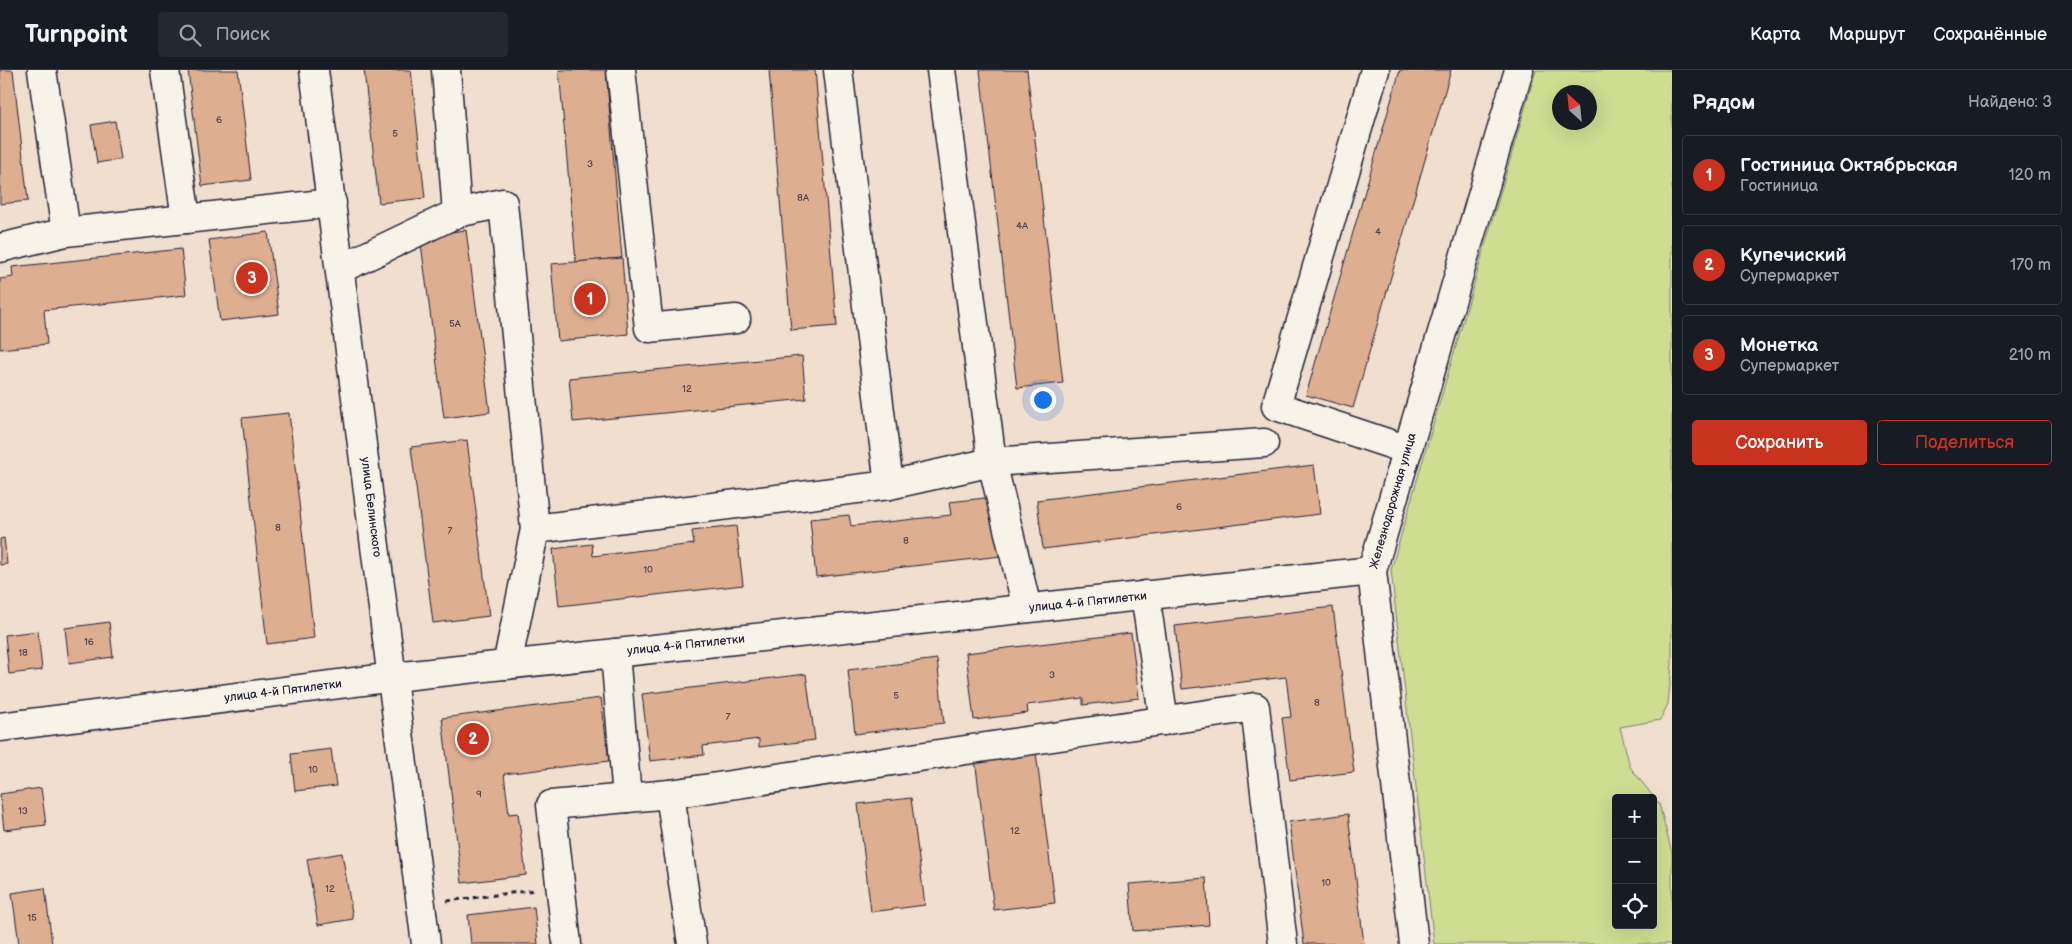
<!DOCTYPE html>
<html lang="ru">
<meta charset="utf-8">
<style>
body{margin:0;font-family:"Balsamiq Sans",sans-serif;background:#242831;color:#f1f3f6}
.controls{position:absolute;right:15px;bottom:15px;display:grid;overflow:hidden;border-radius:5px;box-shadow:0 5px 20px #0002}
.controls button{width:45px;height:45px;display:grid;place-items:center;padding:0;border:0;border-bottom:1px solid #363941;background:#171b24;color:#f1f3f6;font:25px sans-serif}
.compass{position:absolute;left:1552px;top:15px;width:45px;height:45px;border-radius:50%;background:#171b24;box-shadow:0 5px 20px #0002;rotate:333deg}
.you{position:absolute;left:1042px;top:329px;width:18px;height:18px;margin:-12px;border:4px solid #fff;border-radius:50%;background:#1a73e8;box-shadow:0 0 0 8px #1a73e833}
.badge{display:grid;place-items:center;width:32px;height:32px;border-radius:50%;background:#c8321e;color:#fff;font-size:16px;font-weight:700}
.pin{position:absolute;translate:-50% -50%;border:2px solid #fff;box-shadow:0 1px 5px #0006}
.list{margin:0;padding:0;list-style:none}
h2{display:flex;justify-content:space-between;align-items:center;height:65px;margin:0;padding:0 20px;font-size:21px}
h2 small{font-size:16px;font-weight:400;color:#9ea1a6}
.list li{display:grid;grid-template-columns:32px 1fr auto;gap:15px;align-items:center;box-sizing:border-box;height:80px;margin:0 10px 10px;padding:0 10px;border:1px solid #363941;border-radius:5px}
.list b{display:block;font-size:19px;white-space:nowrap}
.list p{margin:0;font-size:16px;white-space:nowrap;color:#9ea1a6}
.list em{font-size:16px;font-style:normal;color:#9ea1a6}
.actions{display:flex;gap:10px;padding:15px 20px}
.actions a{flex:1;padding:11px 0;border:1px solid #c8321e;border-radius:5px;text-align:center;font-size:18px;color:#c8321e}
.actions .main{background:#c8321e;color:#fff}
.icon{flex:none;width:28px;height:28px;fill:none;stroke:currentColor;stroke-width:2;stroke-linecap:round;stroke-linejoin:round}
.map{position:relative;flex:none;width:1672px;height:874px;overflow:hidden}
header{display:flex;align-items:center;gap:30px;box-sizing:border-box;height:70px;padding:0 25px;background:#171b24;border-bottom:1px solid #363941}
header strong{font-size:24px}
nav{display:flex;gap:28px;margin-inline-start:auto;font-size:18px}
.search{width:350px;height:45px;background:#242831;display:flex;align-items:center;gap:12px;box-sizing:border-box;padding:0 18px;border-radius:5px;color:#9ea1a6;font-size:19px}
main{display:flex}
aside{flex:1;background:#171b24}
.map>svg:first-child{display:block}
</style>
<header>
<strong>Turnpoint</strong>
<div class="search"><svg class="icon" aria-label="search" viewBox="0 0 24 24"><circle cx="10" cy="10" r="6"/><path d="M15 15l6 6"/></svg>Поиск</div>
<nav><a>Карта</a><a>Маршрут</a><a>Сохранённые</a></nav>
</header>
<main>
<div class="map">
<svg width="1672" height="874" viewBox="0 0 1672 874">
<rect width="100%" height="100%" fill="#f0dece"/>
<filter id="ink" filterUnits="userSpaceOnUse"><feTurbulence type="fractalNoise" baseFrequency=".02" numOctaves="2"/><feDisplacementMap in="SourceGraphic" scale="10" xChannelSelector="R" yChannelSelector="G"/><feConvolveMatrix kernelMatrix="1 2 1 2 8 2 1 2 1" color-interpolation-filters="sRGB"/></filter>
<g filter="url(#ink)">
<path fill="#cedd91" stroke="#788066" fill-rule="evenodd" d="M1536 0H1672V595L1668 634 1660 650 1620 657 1630 697 1659 734 1672 783V874H1434L1391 500ZM1560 22H1590V52H1560ZM1616 728H1653V855H1616Z"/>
<g fill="#deae90" stroke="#22223b">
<polygon points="0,0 13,0 28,131 0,134"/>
<polygon points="188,0 238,0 251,110 202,116"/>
<polygon points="364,0 411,0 425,128 379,133"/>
<polygon points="559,0 606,0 622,188 576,192"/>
<polygon points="769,0 815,0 837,256 791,260"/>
<polygon points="980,0 1027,0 1063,313 1017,318"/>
<polygon points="1400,0 1451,0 1353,338 1306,325"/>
<polygon points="115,51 121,89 97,93 91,55"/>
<polygon points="466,160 490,342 444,348 420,166"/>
<polygon points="268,162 279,244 220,251 209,170"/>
<polygon points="181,179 186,225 44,240 47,274 0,279 0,209 13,207 12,197"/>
<polygon points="622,188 628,264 558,271 551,194"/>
<polygon points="802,286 806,329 573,352 569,308"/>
<polygon points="289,343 314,568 267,574 242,348"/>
<polygon points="467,370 489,546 433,553 411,377"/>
<polygon points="1314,395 1320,444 1043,479 1037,430"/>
<polygon points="994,427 1001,486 816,507 810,449 849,445 851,456 951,445 949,432"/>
<polygon points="736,456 743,515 559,536 553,479 592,474 593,486 694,474 692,461"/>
<polygon points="4,468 7,494 0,495 0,469"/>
<polygon points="1333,537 1354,702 1290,710 1282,648 1291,647 1286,607 1182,619 1175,556"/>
<polygon points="109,552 113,587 69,593 65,558"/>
<polygon points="38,561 42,600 9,604 5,565"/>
<polygon points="1131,563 1139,628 1083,635 1083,628 1027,635 1028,643 974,650 966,583"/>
<polygon points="937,589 944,653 855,664 848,600"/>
<polygon points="806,604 815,670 759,677 759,669 703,676 704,685 650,691 642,624"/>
<polygon points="601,628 609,691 504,704 509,744 518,743 526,805 462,813 442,648"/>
<polygon points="331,679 336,716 295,721 291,684"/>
<polygon points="1036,682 1055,833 994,840 975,689"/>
<polygon points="41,718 46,755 4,760 0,724"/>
<polygon points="911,728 925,835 871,842 858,734"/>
<polygon points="1348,744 1364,874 1304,874 1289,752"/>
<polygon points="342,783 353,849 318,855 307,789"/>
<polygon points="1206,808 1209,855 1133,861 1129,814"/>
<polygon points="45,818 52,874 19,874 12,823"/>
<polygon points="534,837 538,874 471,874 468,845"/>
</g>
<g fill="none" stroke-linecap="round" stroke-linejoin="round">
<g stroke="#22223b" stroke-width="31">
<g id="minor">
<polyline points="42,0 66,162"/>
<polyline points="165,0 186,149"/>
<polyline points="314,0 426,874"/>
<polyline points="446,0 457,143 503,133 535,459 889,415 992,392 1264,373"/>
<polyline points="621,0 649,258 736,249"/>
<polyline points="838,0 889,415"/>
<polyline points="941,0 992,392 1027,538"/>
<polyline points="1375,0 1276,336 1408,380"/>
<polyline points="0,178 66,162 332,133"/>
<polyline points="340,199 457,143"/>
<polyline points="1145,525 1164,651"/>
<polyline points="615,583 627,728"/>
<polyline points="507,595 535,459"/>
<polyline points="0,657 394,607 1372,501"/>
<polyline points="670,724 692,874"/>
<polyline points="567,874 551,735 670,724 1255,637 1283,874"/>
<polyline points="1414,874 1372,501 1519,0"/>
</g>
</g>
<polyline stroke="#22223b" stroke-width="3" stroke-dasharray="5 4" stroke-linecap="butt" points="447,831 535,820"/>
<use href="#minor" stroke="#f7f3e8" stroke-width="28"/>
</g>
</g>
<g text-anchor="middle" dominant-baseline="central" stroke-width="5" stroke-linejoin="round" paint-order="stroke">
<g font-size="10" fill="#514550">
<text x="219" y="50">6</text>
<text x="395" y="64">5</text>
<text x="590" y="94">3</text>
<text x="803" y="128">8А</text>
<text x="1022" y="156">4А</text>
<text x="1378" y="162">4</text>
<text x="455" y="254">5А</text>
<text x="687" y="319">12</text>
<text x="1179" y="437">6</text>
<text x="278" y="458">8</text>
<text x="450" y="461">7</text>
<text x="906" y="471">8</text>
<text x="648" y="500">10</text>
<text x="89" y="572">16</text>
<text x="23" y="583">18</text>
<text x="1052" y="605">3</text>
<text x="896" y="626">5</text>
<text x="1317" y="633">8</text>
<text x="728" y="647">7</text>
<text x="313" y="700">10</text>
<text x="479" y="724">9</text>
<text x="23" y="741">13</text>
<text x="1015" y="761">12</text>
<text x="1326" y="813">10</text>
<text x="330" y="819">12</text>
<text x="32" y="848">15</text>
</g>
<g font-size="12" fill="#22223b" stroke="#f7f3e8">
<text transform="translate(1393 431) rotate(-74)">Железнодорожная улица</text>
<text transform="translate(371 437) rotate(83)">улица Белинского</text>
<text transform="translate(1088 532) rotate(-6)">улица 4-й Пятилетки</text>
<text transform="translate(686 575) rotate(-6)">улица 4-й Пятилетки</text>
<text transform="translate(283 621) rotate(-7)">улица 4-й Пятилетки</text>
</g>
</g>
</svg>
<div class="controls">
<button>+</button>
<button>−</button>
<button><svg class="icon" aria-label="locate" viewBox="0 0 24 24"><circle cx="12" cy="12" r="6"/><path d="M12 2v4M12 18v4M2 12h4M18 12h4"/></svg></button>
</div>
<svg class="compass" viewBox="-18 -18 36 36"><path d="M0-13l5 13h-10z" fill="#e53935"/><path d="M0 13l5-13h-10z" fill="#9ea1a6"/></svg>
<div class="you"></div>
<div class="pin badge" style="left:590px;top:229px">1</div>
<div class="pin badge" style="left:473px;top:669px">2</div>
<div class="pin badge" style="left:252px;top:208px">3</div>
</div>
<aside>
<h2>Рядом<small>Найдено: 3</small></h2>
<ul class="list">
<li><span class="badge">1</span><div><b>Гостиница Октябрьская</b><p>Гостиница</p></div><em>120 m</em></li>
<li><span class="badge">2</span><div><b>Купечиский</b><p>Супермаркет</p></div><em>170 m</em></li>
<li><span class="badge">3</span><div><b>Монетка</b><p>Супермаркет</p></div><em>210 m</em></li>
</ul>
<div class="actions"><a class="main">Сохранить</a><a>Поделиться</a></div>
</aside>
</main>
